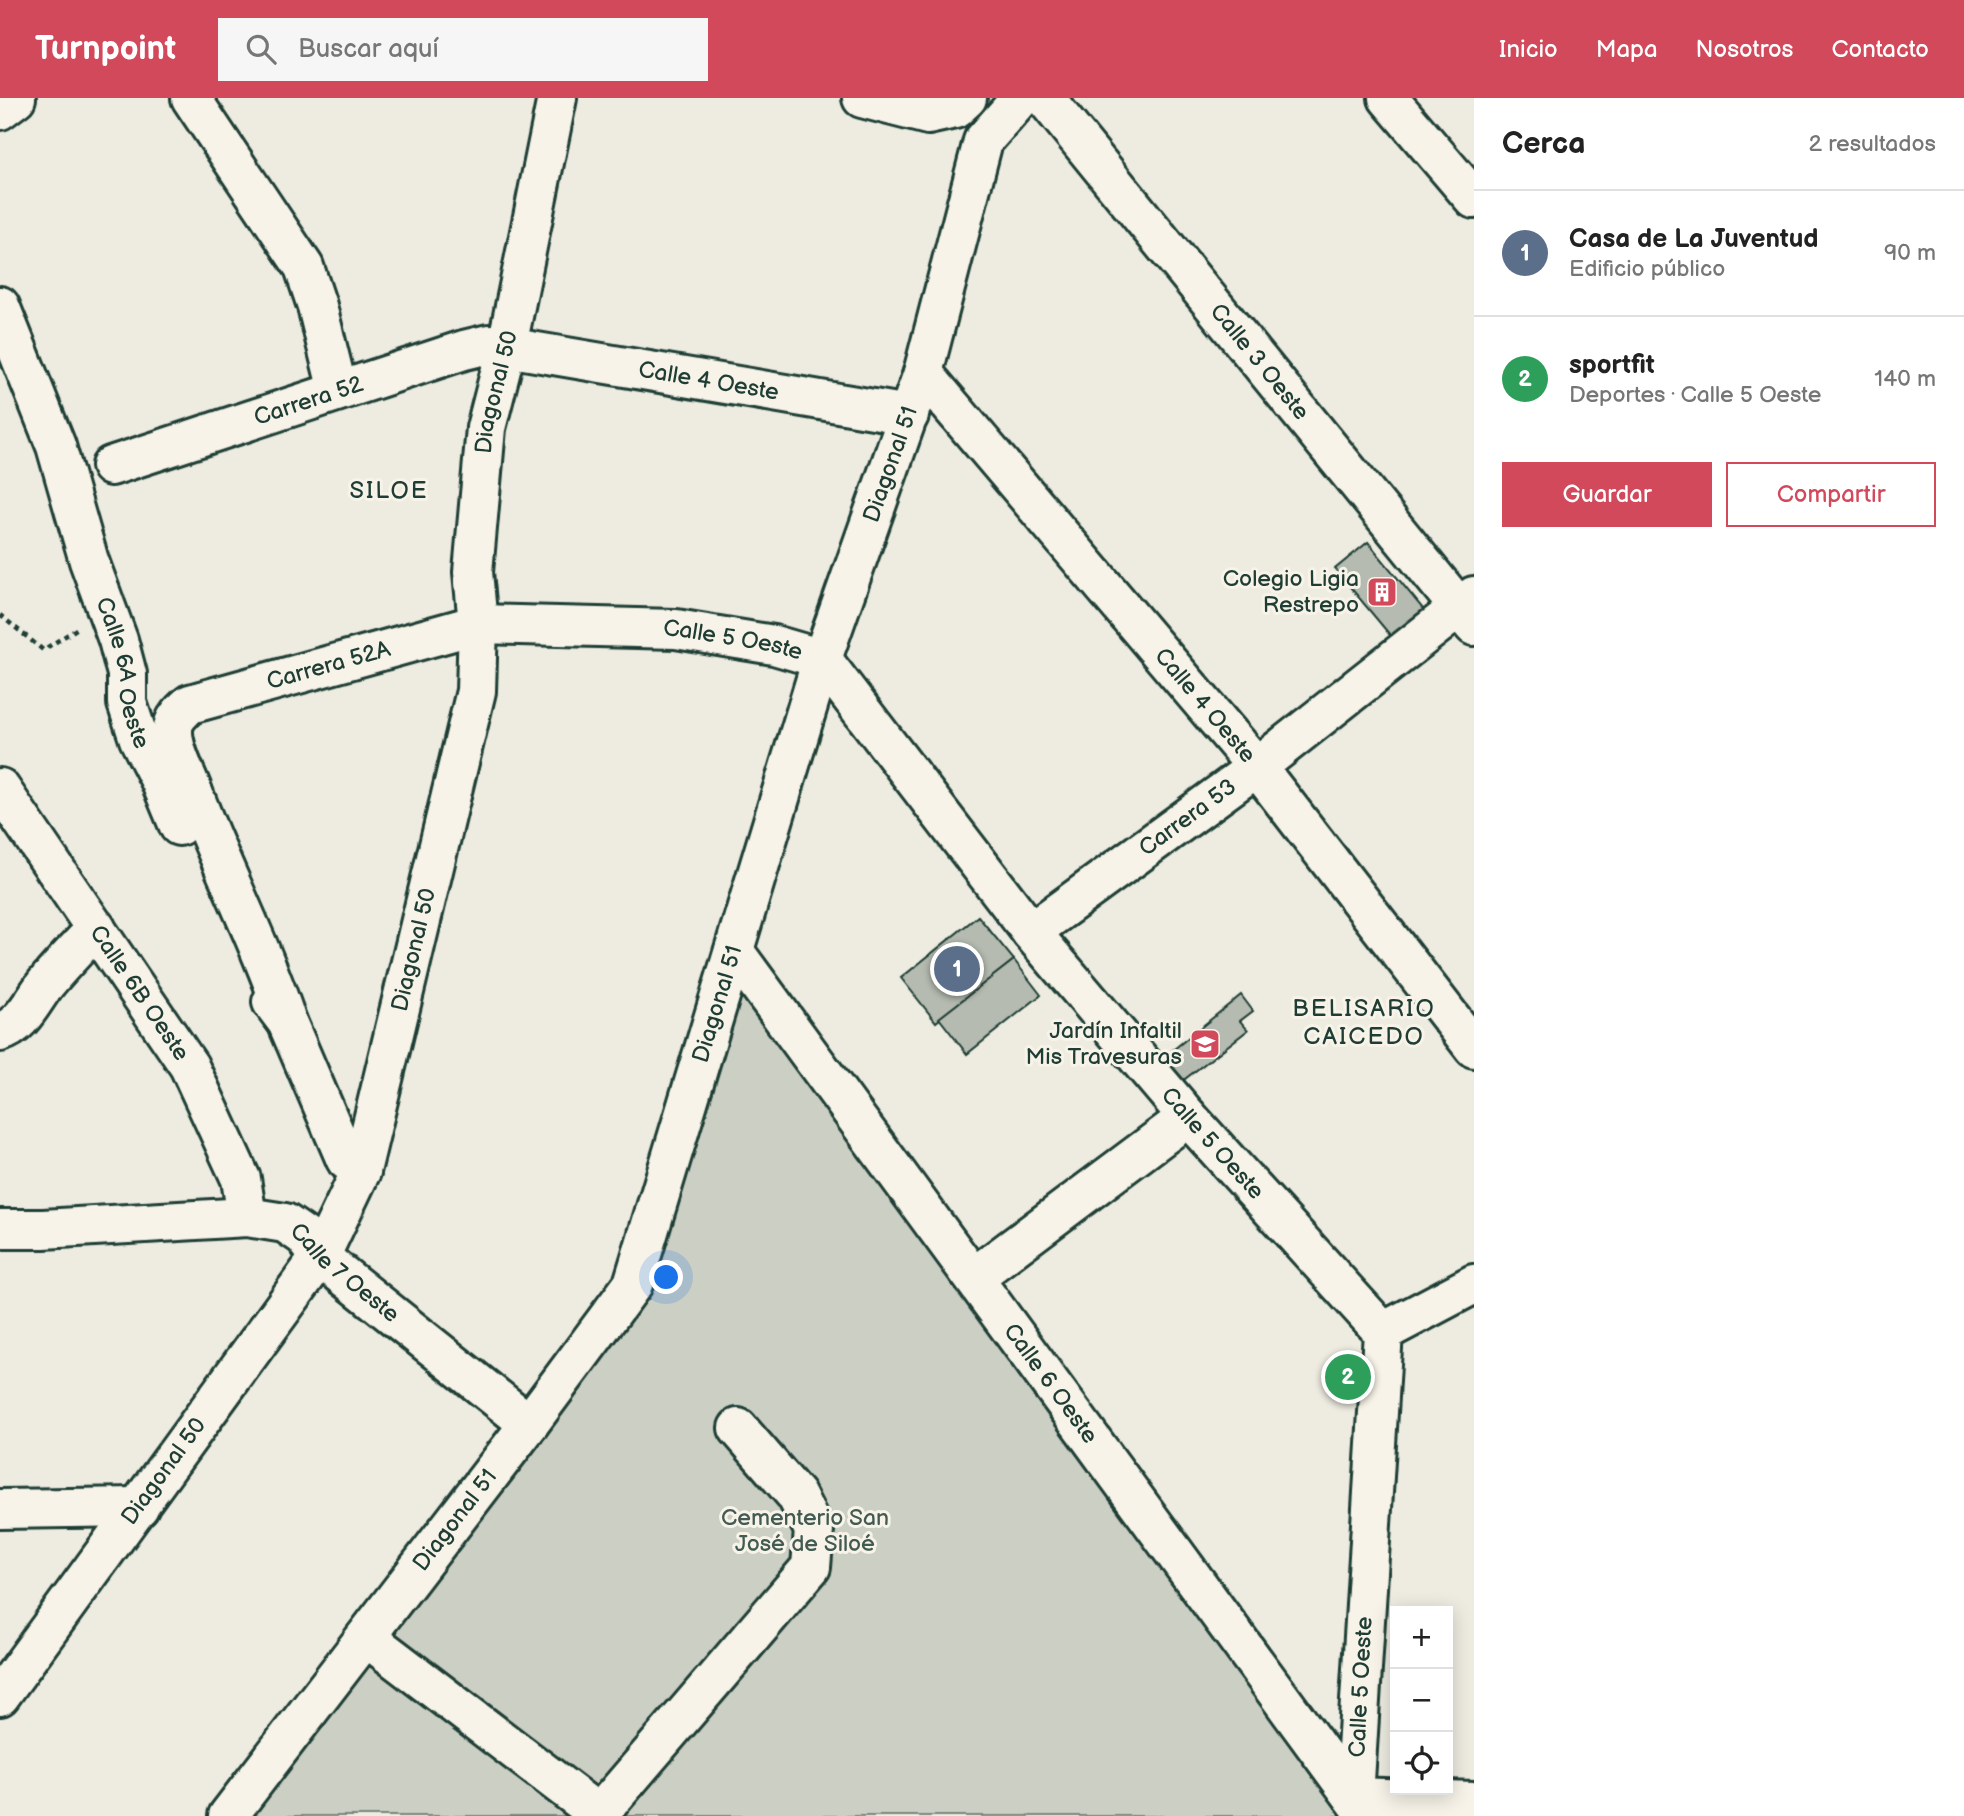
<!DOCTYPE html>
<html lang="es">
<meta charset="utf-8">
<style>
body{margin:0;font-family:"Balsamiq Sans",sans-serif;background:#f6f6f6;color:#222}
.controls{position:absolute;right:21px;bottom:21px;display:grid;overflow:hidden;border-radius:0px;box-shadow:0 4px 18px #0003}
.controls button{width:63px;height:63px;display:grid;place-items:center;padding:0;border:0;border-bottom:2px solid #e0e0e0;background:#fff;color:#222;font:35px sans-serif}
.you{position:absolute;left:667px;top:1180px;width:24px;height:24px;margin:-18px;border:5px solid #fff;border-radius:50%;background:#1a73e8;box-shadow:0 0 0 10px #1a73e833}
.badge{display:grid;place-items:center;width:46px;height:46px;border-radius:50%;background:#d1495b;color:#fff;font-size:23px;font-weight:700}
.pin{position:absolute;translate:-50% -50%;border:4px solid #fff;box-shadow:0 2px 7px #0006}
.list{margin:0;padding:0;list-style:none}
h2{display:flex;justify-content:space-between;align-items:center;height:91px;margin:0;padding:0 28px;font-size:30px}
h2 small{font-size:23px;font-weight:400;color:#767676}
.list li{display:grid;grid-template-columns:46px 1fr auto;gap:21px;align-items:center;box-sizing:border-box;height:126px;padding:0 28px;border-top:2px solid #e0e0e0}
.list b{display:block;font-size:26px;white-space:nowrap}
.list p{margin:0;font-size:23px;white-space:nowrap;color:#767676}
.list em{font-size:23px;font-style:normal;color:#767676}
.actions{display:flex;gap:14px;padding:21px 28px}
.actions a{flex:1;padding:16px 0;border:2px solid #d1495b;border-radius:0px;text-align:center;font-size:24px;color:#d1495b}
.actions .main{background:#d1495b;color:#fff}
.icon{flex:none;width:38px;height:38px;fill:none;stroke:currentColor;stroke-width:2;stroke-linecap:round;stroke-linejoin:round}
.map{position:relative;flex:none;width:1474px;height:1718px;overflow:hidden}
header{display:flex;align-items:center;gap:42px;box-sizing:border-box;height:98px;padding:0 35px;background:#d1495b;color:#fff}
header strong{font-size:33px}
nav{display:flex;gap:38px;margin-inline-start:auto;font-size:24px}
.search{width:490px;height:63px;background:#f6f6f6;display:flex;align-items:center;gap:18px;box-sizing:border-box;padding:0 24px;border-radius:0px;color:#767676;font-size:26px}
main{display:flex}
aside{flex:1;background:#fff}
.map>svg:first-child{display:block}
</style>
<header>
<strong>Turnpoint</strong>
<div class="search"><svg class="icon" aria-label="search" viewBox="0 0 24 24"><circle cx="10" cy="10" r="6"/><path d="M15 15l6 6"/></svg>Buscar aquí</div>
<nav><a>Inicio</a><a>Mapa</a><a>Nosotros</a><a>Contacto</a></nav>
</header>
<main>
<div class="map">
<svg width="1474" height="1718" viewBox="0 0 1474 1718">
<rect width="100%" height="100%" fill="#eeece1"/>
<filter id="ink" filterUnits="userSpaceOnUse"><feTurbulence type="fractalNoise" baseFrequency=".0143" numOctaves="2"/><feDisplacementMap in="SourceGraphic" scale="14" xChannelSelector="R" yChannelSelector="G"/><feConvolveMatrix kernelMatrix="1 2 1 2 8 2 1 2 1" color-interpolation-filters="sRGB"/></filter>
<g filter="url(#ink)">
<polygon fill="#cccfc4" stroke="#76867c" stroke-width="2" points="734,853 1354,1699 1474,1718 228,1718 633,1186"/>
<g fill="#b5bbb0" stroke="#1f3d34" stroke-width="2">
<polygon points="1368,444 1428,517 1395,543 1335,471"/>
<polygon points="978,818 1014,862 936,924 901,880"/>
<polygon points="1014,862 1041,897 967,956 939,920"/>
<polygon points="1241,897 1253,913 1240,923 1248,932 1181,984 1163,960"/>
</g>
<g fill="none" stroke-linecap="round" stroke-linejoin="round">
<g stroke="#1f3d34" stroke-width="44">
<g id="minor">
<polyline points="191,0 304,169 317,208 338,293"/>
<polyline points="862,0 928,17 955,11 967,0"/>
<path id="s1" d="M1045 0 1474 528"/>
<polyline points="1388,0 1474,101"/>
<polyline points="0,12 16,0"/>
<path id="s2" d="M0 208 56 348 89 463 118 542 127 576V605L139 641 160 682 179 728"/>
<path id="s3" d="M923 275 1257 669 1474 950"/>
<path id="s4" d="M111 368 464 252 489 246 909 317"/>
<path id="s5" d="M0 690 189 968 241 1081 247 1119"/>
<path id="s6" d="M1031 834 1257 669 1474 498"/>
<path id="s7" d="M734 853 1359 1707"/>
<polyline points="272,904 287,924 346,1062 361,1073"/>
<path id="s8" d="M287 924C261 846 223 773 194 697 187 677 172 652 173 631 173 621 183 612 190 606L478 526 676 531 774 547 822 561 1031 834 1188 1019 1383 1234 1354 1699"/>
<path d="M0 934C23 928 34 899 48 883 63 865 80 848 96 830"/>
<path id="s9" d="M0 1131H43L247 1119 285 1125 304 1138 320 1159 529 1326"/>
<polyline points="974,1179 1188,1019"/>
<polyline points="1383,1234 1474,1186"/>
<polyline points="0,1411 139,1409"/>
<polyline points="366,1539 601,1718"/>
<path id="s10" d="M0 1598 320 1159 361 1073 476 593 478 526 473 474 486 330 507 248 557 0"/>
<polyline points="1354,1699 1474,1703"/>
<polyline points="599,1716 811,1469 814,1432 796,1397 738,1330"/>
<path id="s11" d="M228 1718 529 1326 633 1186 822 561 923 275 983 43 1021 0"/>
</g>
</g>
<polyline stroke="#1f3d34" stroke-width="4.5" stroke-dasharray="5 5" stroke-linecap="butt" points="0,517 43,552 78,530"/>
<use href="#minor" stroke="#f7f3e8" stroke-width="38"/>
</g>
</g>
<defs>
<g id="building-square" transform="scale(1.575)"><rect x="-9" y="-9" width="18" height="18" rx="4" fill="#d1495b" stroke="#f7f3e8"/><path d="M-4-6H4V6H1V3H-1V6H-4ZM-2.5-4.3h1.7v1.8h-1.7ZM.8-4.3h1.7v1.8H.8ZM-2.5-1h1.7V.8h-1.7ZM.8-1h1.7V.8H.8Z" fill="#fff"/></g>
<g id="school-square" transform="scale(1.575)"><rect x="-9" y="-9" width="18" height="18" rx="4" fill="#d1495b" stroke="#f7f3e8"/><path d="M0-5L7-2L0 1L-7-2ZM-4 1L0 2.5L4 1V4Q0 6-4 4Z" fill="#fff"/></g>
</defs>
<g fill-rule="evenodd">
<use href="#building-square" x="1382" y="494"/>
<use href="#school-square" x="1205" y="946"/>
</g>
<g text-anchor="middle" dominant-baseline="central" stroke-width="6" stroke-linejoin="round" paint-order="stroke">
<g font-size="23" fill="#1f3d34" stroke="#f7f3e8">
<text stroke="none"><textPath href="#s1" startOffset="340">Calle 3 Oeste</textPath></text>
<text stroke="none"><textPath href="#s4" startOffset="620">Calle 4 Oeste</textPath></text>
<text stroke="none"><textPath href="#s10" startOffset="1433">Diagonal 50</textPath></text>
<text stroke="none"><textPath href="#s4" startOffset="208">Carrera 52</textPath></text>
<text stroke="none"><textPath href="#s11" startOffset="1528">Diagonal 51</textPath></text>
<text stroke="none"><textPath href="#s8" startOffset="901">Calle 5 Oeste</textPath></text>
<text stroke="none"><textPath href="#s8" startOffset="490">Carrera 52A</textPath></text>
<text stroke="none"><textPath href="#s2" startOffset="388">Calle 6A Oeste</textPath></text>
<text stroke="none"><textPath href="#s3" startOffset="436">Calle 4 Oeste</textPath></text>
<text stroke="none"><textPath href="#s6" startOffset="194">Carrera 53</textPath></text>
<text stroke="none"><textPath href="#s10" startOffset="866">Diagonal 50</textPath></text>
<text stroke="none"><textPath href="#s5" startOffset="248">Calle 6B Oeste</textPath></text>
<text stroke="none"><textPath href="#s11" startOffset="961">Diagonal 51</textPath></text>
<text stroke="none"><textPath href="#s8" startOffset="1615">Calle 5 Oeste</textPath></text>
<text stroke="none"><textPath href="#s9" startOffset="364">Calle 7 Oeste</textPath></text>
<text stroke="none"><textPath href="#s7" startOffset="536">Calle 6 Oeste</textPath></text>
<text stroke="none"><textPath href="#s10" startOffset="278">Diagonal 50</textPath></text>
<text stroke="none"><textPath href="#s11" startOffset="373">Diagonal 51</textPath></text>
<text transform="translate(1361 1589) rotate(-87)">Calle 5 Oeste</text>
</g>
<g font-size="23" fill="#1f3d34" stroke="#f7f3e8" text-anchor="end">
<text x="1359" y="481">Colegio Ligia<tspan x="1359" dy="26">Restrepo</tspan></text>
<text x="1182" y="933">Jardín Infaltil<tspan x="1182" dy="26">Mis Travesuras</tspan></text>
</g>
<g font-size="23" fill="#425a51" stroke="#f7f3e8">
<text x="805" y="1420">Cementerio San<tspan x="805" dy="26">José de Siloé</tspan></text>
</g>
<g font-size="24" letter-spacing="2" fill="#1f3d34" stroke="#f7f3e8">
<text x="389" y="392">SILOE</text>
<text x="1364" y="910">BELISARIO<tspan x="1364" dy="28">CAICEDO</tspan></text>
</g>
</g>
</svg>
<div class="controls">
<button>+</button>
<button>−</button>
<button><svg class="icon" aria-label="locate" viewBox="0 0 24 24"><circle cx="12" cy="12" r="6"/><path d="M12 2v4M12 18v4M2 12h4M18 12h4"/></svg></button>
</div>
<div class="you"></div>
<div class="pin badge" style="left:957px;top:871px;background:#5c6f8a">1</div>
<div class="pin badge" style="left:1348px;top:1279px;background:#2e9e5b">2</div>
</div>
<aside>
<h2>Cerca<small>2 resultados</small></h2>
<ul class="list">
<li><span class="badge" style="background:#5c6f8a">1</span><div><b>Casa de La Juventud</b><p>Edificio público</p></div><em>90 m</em></li>
<li><span class="badge" style="background:#2e9e5b">2</span><div><b>sportfit</b><p>Deportes · Calle 5 Oeste</p></div><em>140 m</em></li>
</ul>
<div class="actions"><a class="main">Guardar</a><a>Compartir</a></div>
</aside>
</main>
